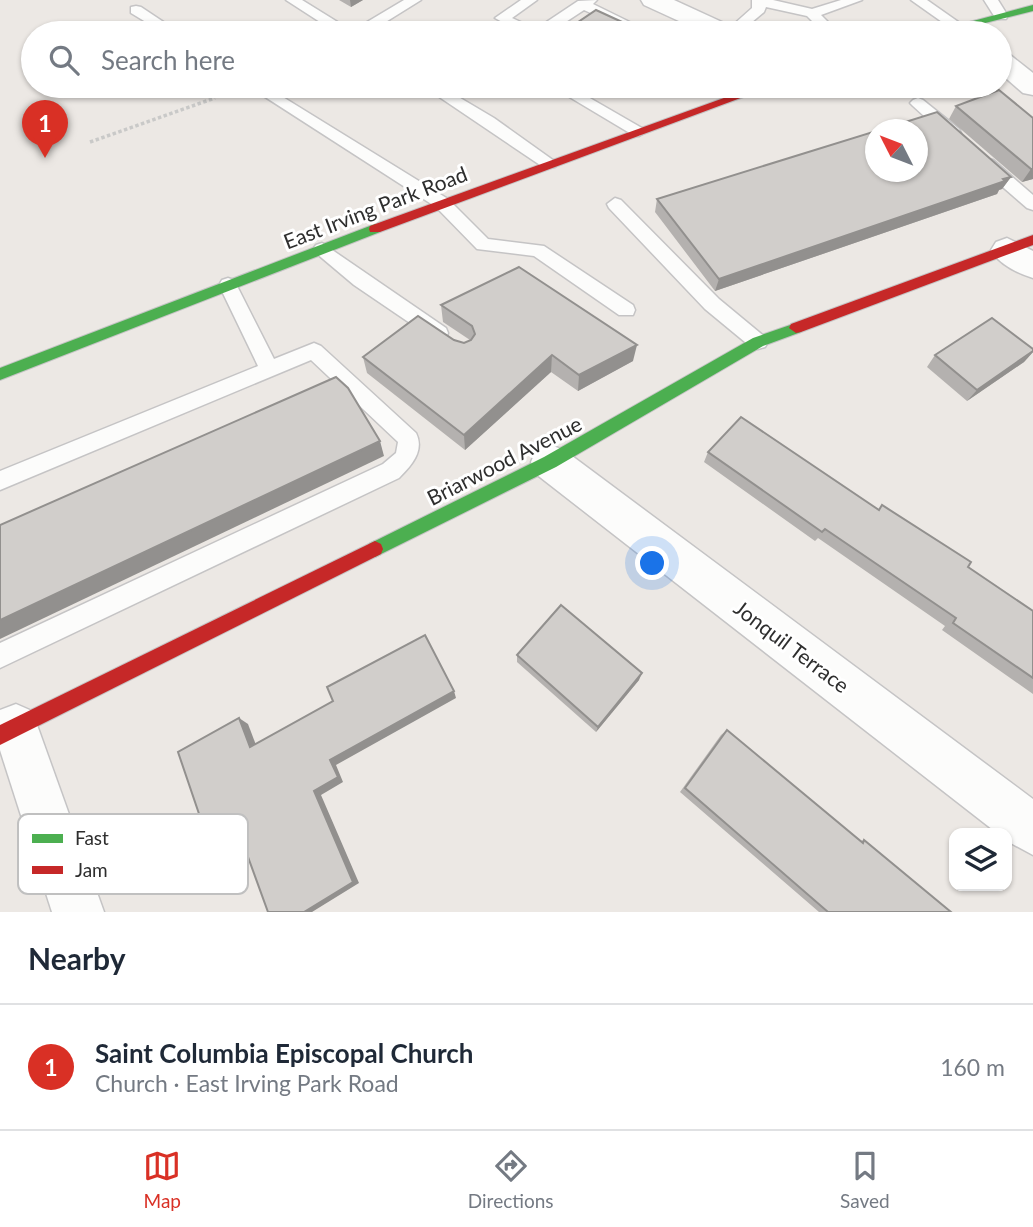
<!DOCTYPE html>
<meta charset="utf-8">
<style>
body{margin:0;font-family:Lato,sans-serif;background:#f2f2f3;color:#1f2937}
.controls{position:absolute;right:21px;bottom:21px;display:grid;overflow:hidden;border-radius:14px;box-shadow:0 2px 5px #0004}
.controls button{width:63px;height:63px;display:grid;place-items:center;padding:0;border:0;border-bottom:2px solid #e0e1e3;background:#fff;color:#1f2937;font:35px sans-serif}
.compass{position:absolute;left:865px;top:119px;width:63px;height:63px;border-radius:50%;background:#fff;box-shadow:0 2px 5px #0004;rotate:312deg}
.you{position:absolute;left:653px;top:564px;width:24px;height:24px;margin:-18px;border:5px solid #fff;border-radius:50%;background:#1a73e8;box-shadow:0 0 0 10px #1a73e833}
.badge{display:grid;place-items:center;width:46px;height:46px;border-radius:50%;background:#d93025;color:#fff;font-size:23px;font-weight:700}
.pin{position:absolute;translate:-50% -58px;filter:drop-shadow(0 2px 4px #0008)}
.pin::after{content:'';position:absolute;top:37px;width:24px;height:21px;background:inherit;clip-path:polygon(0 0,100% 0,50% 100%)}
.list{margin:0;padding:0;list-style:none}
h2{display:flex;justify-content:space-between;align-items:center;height:91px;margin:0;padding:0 28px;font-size:30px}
h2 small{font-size:23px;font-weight:400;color:#747a83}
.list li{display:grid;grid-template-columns:46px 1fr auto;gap:21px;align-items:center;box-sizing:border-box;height:126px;padding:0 28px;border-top:2px solid #e0e1e3}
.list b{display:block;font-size:26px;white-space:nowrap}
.list p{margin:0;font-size:23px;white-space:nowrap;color:#747a83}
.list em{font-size:23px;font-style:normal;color:#747a83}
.icon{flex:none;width:38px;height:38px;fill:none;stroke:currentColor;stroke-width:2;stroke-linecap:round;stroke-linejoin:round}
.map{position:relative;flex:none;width:1033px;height:912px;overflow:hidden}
.search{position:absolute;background:#fff;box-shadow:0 2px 5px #0004;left:21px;right:21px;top:21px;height:77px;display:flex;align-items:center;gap:18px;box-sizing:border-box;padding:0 24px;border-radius:38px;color:#747a83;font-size:26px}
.sheet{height:217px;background:#fff}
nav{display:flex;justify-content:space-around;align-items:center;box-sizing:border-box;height:98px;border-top:2px solid #e0e1e3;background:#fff;font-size:19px;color:#747a83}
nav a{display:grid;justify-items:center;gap:4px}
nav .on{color:#d93025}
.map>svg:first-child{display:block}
</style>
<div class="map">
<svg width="1033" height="912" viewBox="0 0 1033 912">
<rect width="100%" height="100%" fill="#ece8e4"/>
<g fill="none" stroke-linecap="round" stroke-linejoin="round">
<g stroke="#c5c4c5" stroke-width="3">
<g id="lane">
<polygon points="286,0 302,0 352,31 404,0 421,0 368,33 337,33"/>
<polygon points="521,0 537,0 512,18 536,29 578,1 597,0 593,4 652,33 634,33 584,10 549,33 522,33 495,18"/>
<polygon points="752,0 773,0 812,9 841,0 862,0 821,15 839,33 824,33 807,16 766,7 764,12 739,33 724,33 752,8"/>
<polygon points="911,0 927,0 964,26 962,29 952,29"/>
<polygon points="984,0 998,0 1008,16 1006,19 996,19"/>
<polygon points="136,6 141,7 180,33 164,33 131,13 131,7"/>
<polygon points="248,86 265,86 448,199 488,239 544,246 633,305 635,310 633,315 619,315 534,256 477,249 436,207"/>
<polygon points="423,86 440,86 494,118 557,163 555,167 543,167"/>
<polygon points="551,86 569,86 647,131 639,136 633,135"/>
<polygon points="918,98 923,100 959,129 961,133 959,137 947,137 913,106 910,103 913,100"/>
<polygon points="987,159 993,160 1033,195 1033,210 1027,208 981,168 979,164"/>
<polygon points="615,198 621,200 719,299 765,337 768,342 765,347 758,349 751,347 705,309 609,208 607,204"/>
<polygon points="322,243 446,328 448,333 446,338 439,340 432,338 354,285 316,253 313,249 316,245"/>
<path d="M228 278 234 280 274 359 314 343 321 346 416 433C425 451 411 466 399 478L0 668V643L383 464 396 453 398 442 311 360 0 490V471L258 366 219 285 222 280Z"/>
</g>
</g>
<g stroke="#c5c4c5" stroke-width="3">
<g id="street">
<polygon points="641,0 674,0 735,28 739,33 705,33 644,5"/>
<polygon points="1000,52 1009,54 1033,73 1033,95 1023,93 1000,73"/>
<path d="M1007 238 1033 251V278C1017 273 999 264 991 250L996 242Z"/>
<polygon points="550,445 564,450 1033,799 1033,855 1007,841 1007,833 997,833 536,474 531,462 536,450"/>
<polygon points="16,704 32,711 104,912 52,912 0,750 0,710"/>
</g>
</g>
<g stroke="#c5c4c5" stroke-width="2">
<g id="fast">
<polygon points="1033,5 1033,11 945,33 928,33"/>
<polygon points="375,224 380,226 380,232 0,380 0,368"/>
<polygon points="796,323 801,324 803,328 801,332 763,346 556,467 381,554 375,557 369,554 367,549 369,544 544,457 753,338"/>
</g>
</g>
<g stroke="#c5c4c5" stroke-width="2">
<g id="jam">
<polygon points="757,86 773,86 380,232 370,232 369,229 370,226"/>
<polygon points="1033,235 1033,245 801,332 796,333 789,328 791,324"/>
<polygon points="375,541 381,544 383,549 381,554 0,745 0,725"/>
</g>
</g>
<polyline stroke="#c9c9c8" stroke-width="3.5" stroke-dasharray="3.5 2.5" stroke-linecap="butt" points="90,142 215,98"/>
<use href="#lane" fill="#fcfcfb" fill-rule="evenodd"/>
<use href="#street" fill="#fcfcfb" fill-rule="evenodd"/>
<use href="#fast" fill="#4caf50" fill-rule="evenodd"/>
<use href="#jam" fill="#c62828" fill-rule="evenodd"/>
</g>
<g fill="#b4b1af">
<polygon points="339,0 363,0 351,7"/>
<polygon points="956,106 1033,118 1033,179 1022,182 949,119"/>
<polygon points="1011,177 1002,189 999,190 997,194 715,291 655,212 657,199"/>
<polygon points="441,305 633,361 578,391 551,372 465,450 367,373 363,357 454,340 464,343 470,340 443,322"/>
<polygon points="1033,352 1024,362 967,401 927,367 935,355"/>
<polygon points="708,452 878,509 1033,611 1033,694 942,630 945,626 818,538 815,541 704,462"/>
<polygon points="517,655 639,680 596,732 517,662"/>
<polygon points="727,730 860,841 864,840 951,912 819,912 680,792 721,735"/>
</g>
<g fill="#92908e">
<polygon points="350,0 363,0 351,7"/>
<polygon points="1031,169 1033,169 1033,179 1022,182"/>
<polygon points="1011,177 1002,189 999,190 997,194 715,291 719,279"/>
<polygon points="637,345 633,361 578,391 579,375"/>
<polygon points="1033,352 1024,362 967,401 977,390"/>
<polygon points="552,355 551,372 465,450 464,435"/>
<polygon points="380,441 384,456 0,639 0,620"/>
<polygon points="642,673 639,680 596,732 598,727"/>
<polygon points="454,691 456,698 336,765 343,782 321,795 359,883 312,912 304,912 314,791 330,760"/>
<polygon points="239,718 248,724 259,753 250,747"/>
<polygon points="240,835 249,838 222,854 212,852"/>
</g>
<g fill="#d1cecb" stroke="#92908e" stroke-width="2">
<polygon points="596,10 646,33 562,33"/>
<polygon points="999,90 1033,118 1033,169 1031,169 956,106"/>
<polygon points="937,112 1011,177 1003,179 1005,181 719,279 657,199 876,131 876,172 918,172 918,130 880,130"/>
<polygon points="519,267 637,345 579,375 552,355 464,435 363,357 418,316 454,340 464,343 471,340 475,334 472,326 441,305"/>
<polygon points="992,318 1033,349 1033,351 977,390 935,355"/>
<polygon points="336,377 348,388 380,441 0,620 0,525"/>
<polygon points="741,417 879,510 882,505 971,562 968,567 1033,611 1033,678 953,623 956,618 825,529 822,532 708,452"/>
<polygon points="561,605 642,673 598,727 517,655"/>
<polygon points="425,635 454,691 330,760 338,777 314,791 353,882 304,912 268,912 240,835 212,852 178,752 239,718 250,747 333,701 327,687"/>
<polygon points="727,730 863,843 864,840 951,912 828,912 685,788"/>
</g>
<g text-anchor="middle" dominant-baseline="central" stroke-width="6" stroke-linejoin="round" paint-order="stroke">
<g font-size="21" fill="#2e2e2e" stroke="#fff">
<text transform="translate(375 207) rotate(-21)">East Irving Park Road</text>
<text transform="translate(504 460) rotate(-27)">Briarwood Avenue</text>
<text transform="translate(792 646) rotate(37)">Jonquil Terrace</text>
</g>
</g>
<rect x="18" y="814" width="230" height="80" rx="10" fill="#fff" stroke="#c0c0c0" stroke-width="2"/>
<rect x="32" y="834" width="31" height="9" fill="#4caf50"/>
<rect x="32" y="866" width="31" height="8" fill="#c62828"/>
<g font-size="19" fill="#2e2e2e">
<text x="75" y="845">Fast</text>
<text x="75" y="877">Jam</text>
</g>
</svg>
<div class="controls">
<button><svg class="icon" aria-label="layers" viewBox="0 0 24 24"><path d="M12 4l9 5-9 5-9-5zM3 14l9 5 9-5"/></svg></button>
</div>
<svg class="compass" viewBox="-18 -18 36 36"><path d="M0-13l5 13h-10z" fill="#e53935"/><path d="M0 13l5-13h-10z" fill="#747a83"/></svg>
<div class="you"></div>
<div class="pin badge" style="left:45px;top:158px">1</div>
<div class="search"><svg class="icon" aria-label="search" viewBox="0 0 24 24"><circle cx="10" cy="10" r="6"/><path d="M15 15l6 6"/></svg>Search here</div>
</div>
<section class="sheet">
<h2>Nearby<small></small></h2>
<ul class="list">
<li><span class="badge">1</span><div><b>Saint Columbia Episcopal Church</b><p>Church · East Irving Park Road</p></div><em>160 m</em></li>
</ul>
</section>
<nav>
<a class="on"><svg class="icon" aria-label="map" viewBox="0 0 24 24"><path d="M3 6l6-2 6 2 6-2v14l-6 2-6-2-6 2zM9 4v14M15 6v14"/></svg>Map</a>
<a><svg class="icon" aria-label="directions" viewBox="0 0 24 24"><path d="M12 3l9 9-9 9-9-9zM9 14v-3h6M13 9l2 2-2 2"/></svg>Directions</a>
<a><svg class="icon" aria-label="saved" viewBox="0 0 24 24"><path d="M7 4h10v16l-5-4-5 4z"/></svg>Saved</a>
</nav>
